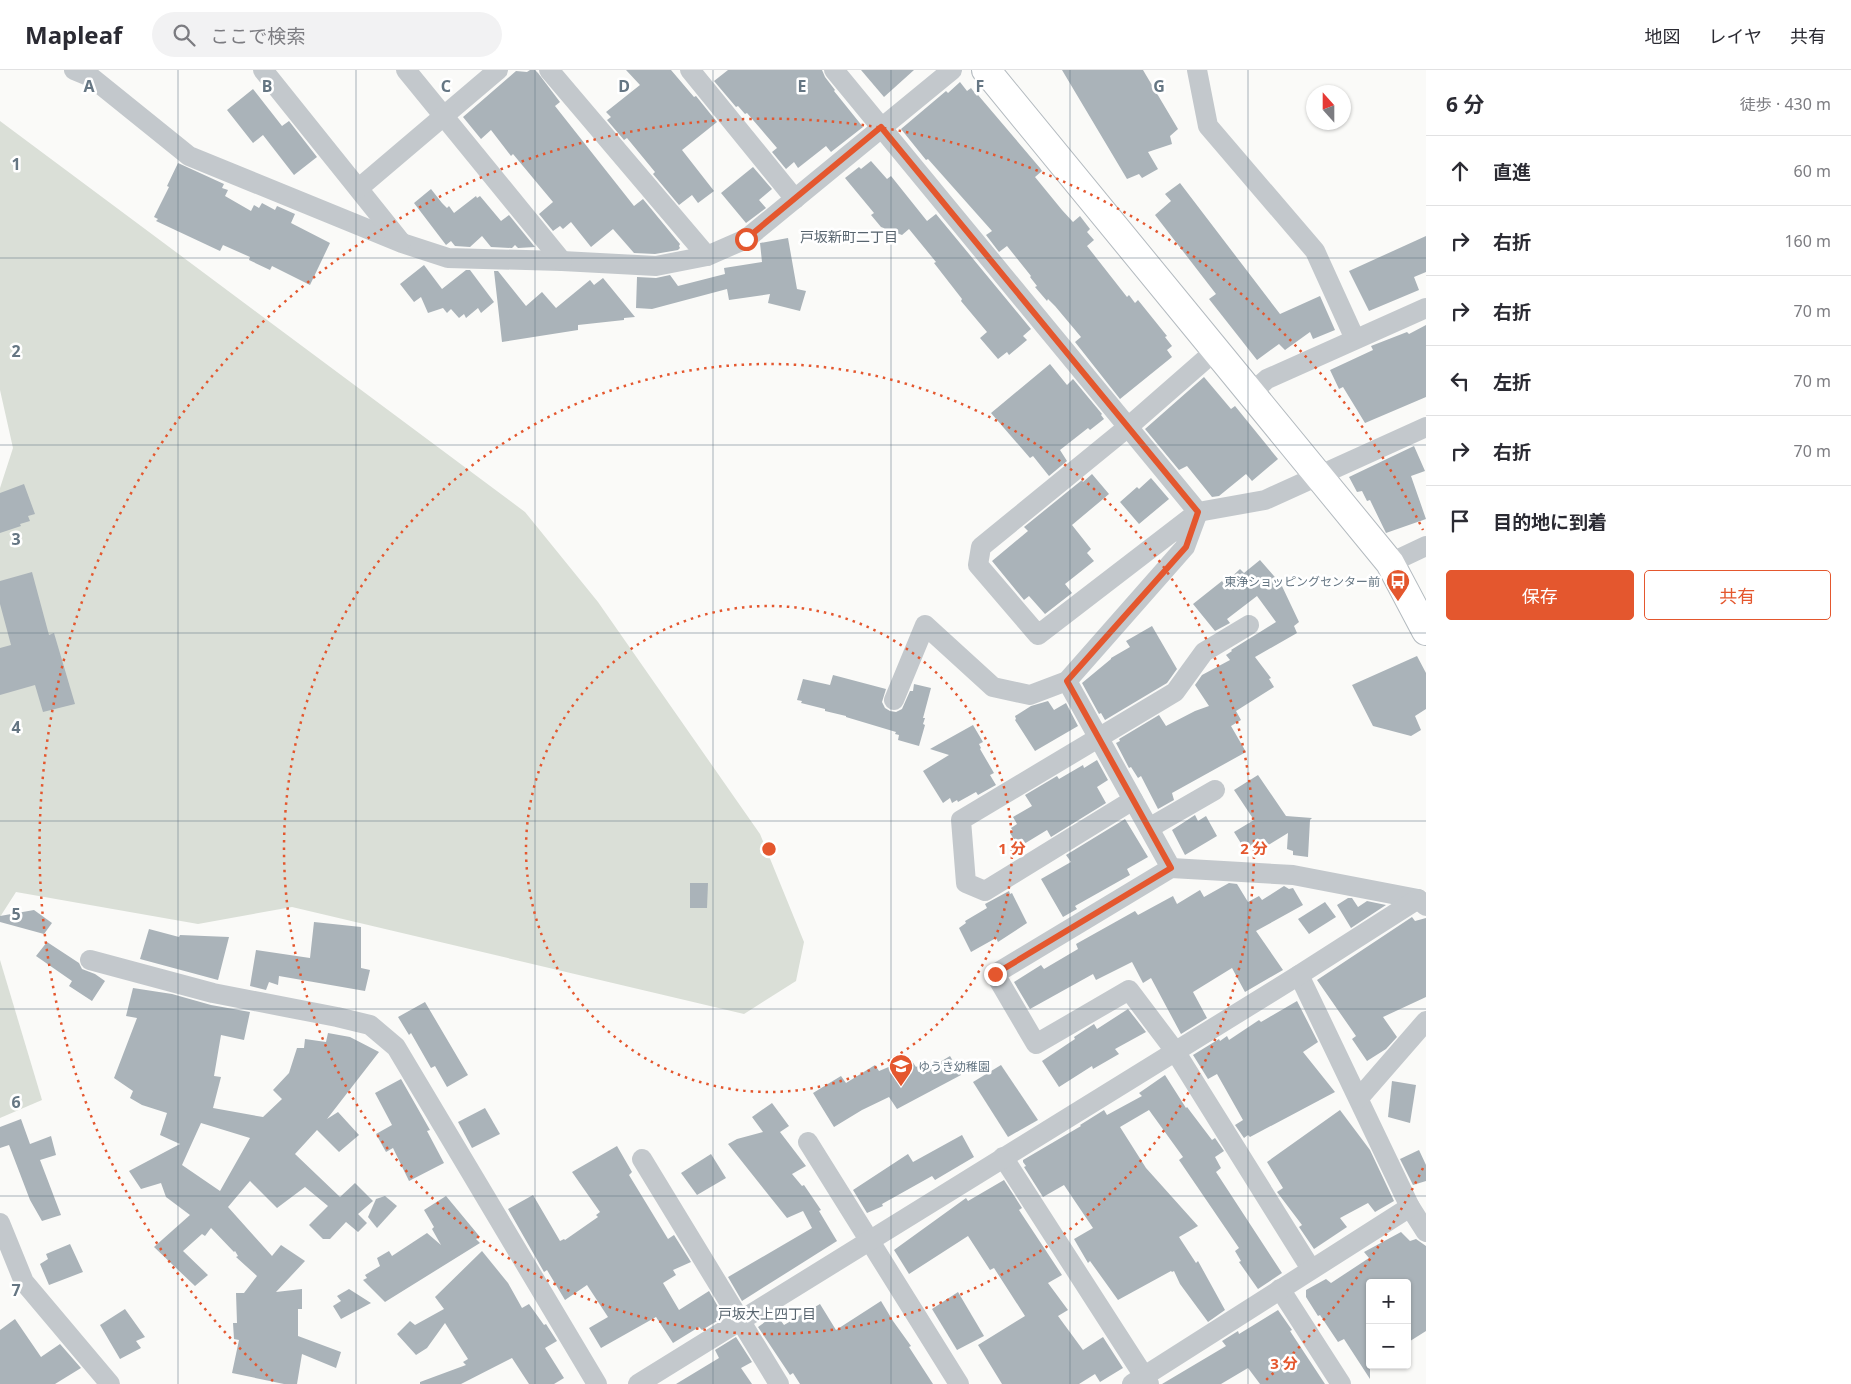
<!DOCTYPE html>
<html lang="ja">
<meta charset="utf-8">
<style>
body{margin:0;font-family:"Noto Sans","Noto Sans JP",sans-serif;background:#f2f2f3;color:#2b2b33}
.controls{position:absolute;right:15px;bottom:15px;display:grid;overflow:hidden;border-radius:5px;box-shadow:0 1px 4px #0004}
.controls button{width:45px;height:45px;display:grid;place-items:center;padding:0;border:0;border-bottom:1px solid #e1e1e2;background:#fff;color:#2b2b33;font:25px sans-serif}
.compass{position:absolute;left:1306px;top:15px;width:45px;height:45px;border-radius:50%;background:#fff;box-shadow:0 1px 4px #0004;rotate:339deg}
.stop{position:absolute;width:15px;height:15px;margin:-11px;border:4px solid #e4572e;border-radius:50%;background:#fff}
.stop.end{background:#e4572e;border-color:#fff;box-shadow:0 1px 5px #0008}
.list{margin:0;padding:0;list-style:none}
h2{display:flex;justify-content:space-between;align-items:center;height:65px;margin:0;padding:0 20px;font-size:21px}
h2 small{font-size:16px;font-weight:400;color:#7c7c81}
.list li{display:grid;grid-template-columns:32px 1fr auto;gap:15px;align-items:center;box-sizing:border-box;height:70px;padding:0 20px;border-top:1px solid #e1e1e2}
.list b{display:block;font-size:19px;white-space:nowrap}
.list em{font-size:16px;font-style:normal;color:#7c7c81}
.actions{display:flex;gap:10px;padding:15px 20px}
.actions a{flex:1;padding:11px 0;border:1px solid #e4572e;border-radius:5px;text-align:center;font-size:18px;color:#e4572e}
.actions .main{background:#e4572e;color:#fff}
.icon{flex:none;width:28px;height:28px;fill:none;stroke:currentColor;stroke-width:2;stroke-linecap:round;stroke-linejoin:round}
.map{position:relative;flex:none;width:1426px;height:1314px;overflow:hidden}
header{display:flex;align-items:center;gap:30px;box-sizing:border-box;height:70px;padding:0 25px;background:#fff;border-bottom:1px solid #e1e1e2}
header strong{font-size:24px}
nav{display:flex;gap:28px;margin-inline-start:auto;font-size:18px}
.search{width:350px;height:45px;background:#f2f2f3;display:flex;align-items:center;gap:12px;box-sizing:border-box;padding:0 18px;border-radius:28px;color:#7c7c81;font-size:19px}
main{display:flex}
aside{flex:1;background:#fff}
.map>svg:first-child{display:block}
</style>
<header>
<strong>Mapleaf</strong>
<div class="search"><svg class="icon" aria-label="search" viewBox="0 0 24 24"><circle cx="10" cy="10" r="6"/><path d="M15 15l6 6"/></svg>ここで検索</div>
<nav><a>地図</a><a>レイヤ</a><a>共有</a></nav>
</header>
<main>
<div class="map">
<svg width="1426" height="1314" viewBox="0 0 1426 1314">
<rect width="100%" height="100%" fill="#fafaf8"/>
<g fill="#dadfd7">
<polygon points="0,51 525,442 598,532 760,764 804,872 796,911 744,944 292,837 198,854 16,822 0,847 0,418 13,378 0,320"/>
<polygon points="0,890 42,1030 0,1048"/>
</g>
<g fill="#aab3b9" fill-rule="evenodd">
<polygon points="530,0 535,0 538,3 560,32 555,36 634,136 643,129 680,174 679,176 680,178 678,180 655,184 634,183 613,159 591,177 571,152 563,159 560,156 553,161 539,144 553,132 513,84 511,86 491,60 481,69 463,47 516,1 527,2"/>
<polygon points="626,0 671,0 694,27 696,26 717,52 682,80 714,121 698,133 692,125 679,135 653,104 655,102 627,68 624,70 607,50 611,47 606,42 640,15"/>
<polygon points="728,0 822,0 825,7 835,20 834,21 863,57 831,82 826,76 798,98 794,92 786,99 772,82 777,78 747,43 745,44 738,36 736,37 714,11"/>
<polygon points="861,0 914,0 884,27"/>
<polygon points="1062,0 1143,0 1178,59 1170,66 1172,74 1148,82 1158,99 1142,108 1139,104 1127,109"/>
<polygon points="960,12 967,21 971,18 977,26 978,25 1040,98 1042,101 1035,107 1062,140 1073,152 1080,146 1090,159 1087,162 1094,170 1087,176 1127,227 1129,225 1135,233 1138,230 1167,266 1165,267 1172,276 1167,280 1172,287 1120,329 1075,272 1081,267 1055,236 1048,229 1047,231 1035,217 1037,216 1030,207 1031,206 1007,176 999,182 986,165 992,161 928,89 926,90 901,59 946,21 948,23"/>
<polygon points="253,19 282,56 289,51 317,87 294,105 263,65 253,73 227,40"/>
<polygon points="871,91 887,109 891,106 927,151 936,144 1031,259 1023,266 1027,270 1009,285 1007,282 998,289 980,268 987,262 961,231 962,229 934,193 936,192 909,159 902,165 881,157 871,145 874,143 845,108 859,97 861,99"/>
<polygon points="178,93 224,114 222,118 228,120 225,126 251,141 254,135 259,138 262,133 275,140 277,136 295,144 291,153 330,173 310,215 272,196 270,200 249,190 250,187 223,175 220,181 156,151 158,149 154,147 169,117 167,116"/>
<polygon points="753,97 772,119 759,130 766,138 746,153 721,123"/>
<polygon points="1180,113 1280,244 1320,226 1335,260 1313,269 1310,262 1285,280 1279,274 1257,290 1209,229 1216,224 1155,145 1171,131 1165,124"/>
<polygon points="431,119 442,133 447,138 449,136 454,143 476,126 477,128 480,126 501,151 509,145 535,177 518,178 515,175 512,178 491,177 482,166 470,177 455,176 451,171 446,175 414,133"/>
<polygon points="1426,166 1426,202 1414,207 1419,220 1369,241 1349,201"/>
<polygon points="788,168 797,219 806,221 800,241 768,233 770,224 729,230 727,219 652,239 636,238 637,207 656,208 670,205 678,216 725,204 724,198 762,192 760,173"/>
<polygon points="424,195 442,219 466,200 470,200 494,232 481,243 478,238 466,248 464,244 459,248 451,239 447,243 443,238 428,243 421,227 414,232 400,214"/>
<polygon points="494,201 498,201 526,236 542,222 556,238 590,210 594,215 603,208 635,247 624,248 624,250 578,255 578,260 502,272"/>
<polygon points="1426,255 1426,327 1365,353 1343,317 1339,319 1330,300 1373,280 1371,276 1407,262 1409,264"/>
<polygon points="1050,294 1067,315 1073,309 1102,344 1101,345 1104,349 1090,360 1088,358 1060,380 1067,391 1049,406 1033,386 1030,388 991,343"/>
<polygon points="1204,307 1231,339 1235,336 1278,389 1252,411 1246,404 1219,426 1212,427 1187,396 1179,400 1145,359"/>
<polygon points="1414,376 1425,401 1411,406 1426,449 1386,463 1370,430 1367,431 1362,421 1357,422 1349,407"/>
<polygon points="1092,404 1109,424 1072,455 1091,479 1087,483 1094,491 1065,514 1072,523 1045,544 1029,526 1024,530 992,491 1028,461 1024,457 1082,410 1083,412"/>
<polygon points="1151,408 1169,429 1139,454 1120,432 1137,417 1139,419"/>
<polygon points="24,414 35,444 28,446 30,451 20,454 21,456 0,463 0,423"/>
<polygon points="1260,490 1281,514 1299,552 1294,556 1297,563 1255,587 1271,608 1269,609 1274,617 1236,641 1241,650 1231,656 1246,682 1172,723 1174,730 1158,739 1141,706 1138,708 1131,697 1129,698 1116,673 1120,671 1119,669 1159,645 1166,656 1195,641 1209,636 1195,615 1202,605 1230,590 1226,585 1232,581 1231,580 1276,552 1257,526 1227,549 1230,553 1215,561 1193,534 1222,511 1224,514 1240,499 1244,503"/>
<polygon points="32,502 49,565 54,563 75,634 43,642 35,615 0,625 0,578 11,575 0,534 0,511"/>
<polygon points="1152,556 1177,599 1167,613 1105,650 1101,643 1099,644 1082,613 1111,589 1111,588 1130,577 1126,571"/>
<polygon points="1417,586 1426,603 1426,639 1415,646 1421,660 1411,666 1373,656 1352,615"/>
<polygon points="833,605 886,619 882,632 885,638 890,641 896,642 902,639 910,621 913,621 914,614 931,618 923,648 925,648 923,654 925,655 919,676 898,670 899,665 895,664 896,662 846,647 846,646 825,641 825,639 801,633 802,631 797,630 803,609 830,615"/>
<polygon points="1048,631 1054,640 1066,633 1078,656 1035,681 1015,650 1016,649 1015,646 1031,636"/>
<polygon points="973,655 983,672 979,674 981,678 980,679 994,703 990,705 996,715 978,725 976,722 958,732 957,730 952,733 950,728 943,733 923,701 949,685 930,679"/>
<polygon points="1097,690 1108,710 1097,717 1106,733 1051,767 1047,760 1019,777 1010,763 1013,761 1011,758 1017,754 1013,747 1032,736 1025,725 1057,706 1059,709 1083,695 1084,698"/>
<polygon points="1258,705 1286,746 1312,748 1310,750 1308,787 1293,785 1293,781 1287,779 1288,763 1262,779 1242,775 1234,762 1254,750 1234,720"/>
<polygon points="1195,745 1198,751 1206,746 1217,766 1185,785 1172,760"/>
<polygon points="1125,749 1148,787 1127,799 1130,805 1075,836 1077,839 1063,847 1041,809 1071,792 1066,785"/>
<polygon points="690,813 708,813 707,838 690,838"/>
<polygon points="1229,813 1237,814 1248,832 1259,826 1262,830 1284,816 1289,819 1293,818 1303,835 1256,861 1283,900 1245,922 1232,898 1193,922 1207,948 1181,964 1151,908 1143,913 1132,892 1096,910 1093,904 1030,939 1014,912 1041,895 1044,899 1078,879 1076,874 1135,841 1138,845 1173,826 1177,834 1200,820 1204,827"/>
<polygon points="1009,821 1010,824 1012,823 1027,853 998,872 996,868 971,882 959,858 966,853 965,851 987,838 985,834"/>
<polygon points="1348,828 1352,828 1358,837 1367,831 1386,835 1351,858 1337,835"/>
<polygon points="1325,832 1336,847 1309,864 1298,849"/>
<polygon points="34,840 52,853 44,864 0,852 0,846"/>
<polygon points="1412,847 1415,851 1426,848 1426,927 1383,947 1397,967 1386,979 1367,991 1352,969 1356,966 1317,910"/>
<polygon points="314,852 361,857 361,898 370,900 365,921 279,906 278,915 269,912 266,920 250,916 256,880 310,888"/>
<polygon points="149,859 179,867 180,865 229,867 218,910 140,889"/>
<polygon points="47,872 79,893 82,899 95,904 105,911 92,931 69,916 72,911 36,886"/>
<path d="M133 918 172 924 211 935 250 942 244 970 221 965 214 1006 221 1007 213 1038 263 1047 282 1029 273 1020 289 1003 297 978H304L305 969 326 972 328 963 350 967 379 982 327 1049 338 1042 359 1065 339 1082 317 1060 295 1084 340 1127 355 1113 373 1131 358 1144 367 1153 358 1162 346 1152 330 1169H323L309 1155 328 1136 305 1117 277 1138 250 1111 228 1137 272 1186 281 1175 305 1191 276 1222 302 1219V1239H298V1266L341 1282 336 1298 302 1284 297 1314H284L232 1303 239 1270 234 1269 233 1253H237L236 1223H244L257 1206 236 1187 238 1186 235 1181 234 1182 211 1158 205 1166 202 1164 183 1181 208 1205 195 1216 154 1177 190 1145 166 1127 161 1113 141 1119 129 1101 180 1074 160 1065 167 1043 142 1035 130 1028 133 1021 114 1008 137 948 126 946ZM201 1053 250 1068 220 1121 182 1095Z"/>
<polygon points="1297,931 1318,972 1303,982 1335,1022 1250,1067 1248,1065 1244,1068 1235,1055 1243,1050 1217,1004 1208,1009 1193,985 1219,969 1220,971 1227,966 1229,970 1259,950 1261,952"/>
<polygon points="425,932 468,1005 447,1017 435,996 431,998 411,963 409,965 398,947"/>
<polygon points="1128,939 1146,962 1115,979 1119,984 1093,999 1092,996 1059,1017 1042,991 1075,969 1074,967 1094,954 1097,959"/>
<polygon points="950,986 961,1005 897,1039 889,1027 862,1040 834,1057 813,1023 841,1006 846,1013 875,995 879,1001 891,996 895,1001 912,991 916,997 927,990 930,998"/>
<polygon points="1001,995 1038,1050 1008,1067 973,1012"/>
<polygon points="1165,1005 1186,1038 1187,1037 1212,1070 1215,1068 1224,1081 1215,1087 1221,1098 1216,1102 1282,1203 1258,1219 1239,1192 1241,1191 1235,1181 1239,1178 1179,1090 1183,1087 1149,1040 1120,1057 1146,1098 1198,1156 1179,1167 1196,1193 1198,1191 1225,1240 1208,1252 1180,1214 1174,1201 1172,1202 1171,1201 1118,1230 1090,1191 1088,1193 1074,1169 1093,1158 1064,1115 1043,1127 1024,1097 1026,1096 1023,1092 1023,1090 1081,1056 1080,1055 1104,1040 1107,1045 1142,1026 1139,1023"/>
<polygon points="401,1009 430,1060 427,1061 444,1093 409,1111 393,1078 386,1082 376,1064 392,1055 375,1023"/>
<polygon points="1392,1011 1416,1015 1410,1053 1388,1047"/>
<polygon points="772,1033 789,1056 780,1062 806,1096 792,1104 802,1116 804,1115 821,1140 819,1141 837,1171 742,1231 728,1207 812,1158 803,1141 787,1148 728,1074 737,1069 763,1062 752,1047"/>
<polygon points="485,1038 500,1064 472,1078 458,1052"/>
<polygon points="1340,1040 1370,1080 1394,1131 1375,1142 1368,1133 1340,1148 1347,1157 1314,1179 1299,1157 1302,1155 1277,1122 1283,1118 1267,1092"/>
<polygon points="21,1049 30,1074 51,1066 56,1085 40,1090 61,1145 42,1151 30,1130 9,1075 0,1078 0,1057"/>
<polygon points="962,1065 974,1087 935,1110 932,1106 882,1134 883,1136 867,1143 853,1120 908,1084 913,1092"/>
<polygon points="617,1076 632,1102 629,1105 668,1169 674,1165 691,1192 673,1200 676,1205 663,1213 679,1240 709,1221 724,1247 702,1260 699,1257 673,1273 656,1247 601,1278 589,1258 608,1247 587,1215 565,1230 547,1200 544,1202 508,1139 533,1125 560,1171 564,1169 565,1170 598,1147 596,1145 600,1142 572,1102"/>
<polygon points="1419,1080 1426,1095 1426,1111 1413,1115 1400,1089"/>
<polygon points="711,1084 726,1108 697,1125 681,1103"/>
<polygon points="1004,1110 1022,1138 1019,1140 1062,1205 1048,1213 1068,1240 1058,1246 1083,1280 1103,1267 1123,1298 1100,1312 1095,1304 1079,1314 1002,1314 978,1275 1025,1246 994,1198 990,1200 968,1166 909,1204 894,1180 966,1128 968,1131"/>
<polygon points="385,1126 397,1136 377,1158 368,1147 376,1129"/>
<polygon points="446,1126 480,1167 476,1169 480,1173 385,1232 363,1210 367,1208 365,1205 380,1196 377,1188 389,1181 392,1186 427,1163 441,1175 432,1159 434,1157 424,1140"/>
<polygon points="1401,1162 1410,1171 1416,1169 1426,1176 1426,1261 1407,1273 1407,1213 1370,1213 1370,1309 1344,1269 1338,1272 1320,1245 1318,1246 1306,1227 1306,1220 1326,1209 1331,1213 1369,1188 1364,1182"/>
<polygon points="70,1174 83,1202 49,1215 40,1194 48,1189 46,1184"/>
<polygon points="482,1181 508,1213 522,1238 529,1234 544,1255 546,1254 557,1271 545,1278 564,1308 554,1314 529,1314 512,1288 461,1314 420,1314 420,1312 466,1295 463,1292 468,1289 445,1253 427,1278 416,1285 397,1264 410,1251 415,1255 444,1239 435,1227"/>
<polygon points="349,1219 371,1233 341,1249 333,1236 341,1231 337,1226"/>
<polygon points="958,1222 984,1266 957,1280 932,1239"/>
<polygon points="881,1231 893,1251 911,1276 909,1277 933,1314 800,1314 793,1303 790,1305 758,1257 776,1244 784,1255 820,1234 836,1260"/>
<polygon points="125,1239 145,1267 136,1271 141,1278 120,1289 100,1255"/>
<polygon points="1278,1240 1292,1260 1290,1261 1325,1314 1260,1314 1248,1298 1221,1314 1162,1314 1226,1276 1222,1271 1238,1261 1239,1264"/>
<polygon points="15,1249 41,1287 60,1274 81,1298 55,1314 0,1314 0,1260"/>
<polygon points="736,1267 752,1292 741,1298 752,1314 676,1314 719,1288 715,1280"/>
</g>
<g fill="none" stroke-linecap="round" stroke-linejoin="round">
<g stroke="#b3babf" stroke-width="30">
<polyline id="secondary" points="986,0 1390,493 1426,561"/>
</g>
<g stroke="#c3c8cc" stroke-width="20">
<polyline points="74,0 91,7 189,86 402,173 448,188 562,191 656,196 707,186 746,169 952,0"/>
<polyline points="263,0 401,172"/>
<polyline points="406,0 562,191"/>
<polyline points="549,0 707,186"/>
<polyline points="690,0 795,129"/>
<polyline points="834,0 1198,442 1265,430 1426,357"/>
<polyline points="1197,0 1208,56 1315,181 1355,269"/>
<polyline points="359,118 498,0"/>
<polyline points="1251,323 1267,309 1426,238"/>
<polyline points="1390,493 1426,476"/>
<polyline points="1067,611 1171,798"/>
<polyline points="894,630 925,555 993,617 1030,625 1067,611 1185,477 1198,442 1038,565 978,495 981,477 1128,357 1216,280"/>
<polyline points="1133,730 985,821 966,813 961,750 1175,622 1204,582 1249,555"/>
<polyline points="1149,758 1215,720"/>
<polyline points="90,890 213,923 337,947 370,955 396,977 597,1314"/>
<polyline points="1299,905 1410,1137 1426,1162"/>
<polyline points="1359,1028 1426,951"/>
<polyline points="808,1072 959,1314"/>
<polyline points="1003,1087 1149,1314"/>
<polyline points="642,1089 779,1314"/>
<polyline points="0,1153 24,1212 110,1314"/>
<polyline points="1311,1199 1175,981 1129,920 1036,974 995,904 1171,798 1293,805 1418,829 1426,836"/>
<polyline points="1280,1219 1341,1314"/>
<polyline points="638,1314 1299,905 1418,829"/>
<polyline points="1132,1314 1410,1137"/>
</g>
<use href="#secondary" stroke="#fff" stroke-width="28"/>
</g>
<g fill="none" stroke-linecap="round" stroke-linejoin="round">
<polyline stroke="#e4572e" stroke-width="6" points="746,169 881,57 1198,442 1186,477 1067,611 1171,798 995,904"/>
</g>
<path fill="none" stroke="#657683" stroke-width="1" stroke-opacity="0.55" d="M178 0V1314M356 0V1314M535 0V1314M713 0V1314M891 0V1314M1070 0V1314M1248 0V1314M0 188H1426M0 375H1426M0 563H1426M0 751H1426M0 939H1426M0 1126H1426"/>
<g fill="none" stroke="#e4572e" stroke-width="2.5" stroke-dasharray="2.5 5">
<circle cx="769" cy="779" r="243"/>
<circle cx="769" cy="779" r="485"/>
<path d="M1423 1098A728 728 0 0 1 1265 1311M273 1311A728 728 0 1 1 1423 460"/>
</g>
<defs>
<g id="bus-pin" transform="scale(1.25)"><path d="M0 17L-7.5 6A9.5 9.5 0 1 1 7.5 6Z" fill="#e4572e" stroke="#fff"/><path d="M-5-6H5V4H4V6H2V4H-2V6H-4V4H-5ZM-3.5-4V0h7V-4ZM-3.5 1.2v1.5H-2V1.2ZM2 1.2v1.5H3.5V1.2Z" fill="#fff"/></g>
<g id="school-pin" transform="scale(1.25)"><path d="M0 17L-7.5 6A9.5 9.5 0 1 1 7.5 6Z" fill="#e4572e" stroke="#fff"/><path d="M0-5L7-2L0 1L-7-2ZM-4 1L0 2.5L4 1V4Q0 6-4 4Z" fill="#fff"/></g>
</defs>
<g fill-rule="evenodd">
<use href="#bus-pin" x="1398" y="511"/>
<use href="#school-pin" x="901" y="996"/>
</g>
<g text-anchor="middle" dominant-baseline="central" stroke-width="5" stroke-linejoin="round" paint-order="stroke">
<g font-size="12" fill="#657683" stroke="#fff" text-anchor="end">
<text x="1380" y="511">東浄ショッピングセンター前</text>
<text x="918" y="996" text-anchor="start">ゆうき幼稚園</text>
</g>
<g font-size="14" fill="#57646e" stroke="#fff">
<text x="849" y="166">戸坂新町二丁目</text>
<text x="767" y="1243">戸坂大上四丁目</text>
</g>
</g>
<g font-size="16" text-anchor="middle" font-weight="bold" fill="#657683" stroke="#fff" stroke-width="5" stroke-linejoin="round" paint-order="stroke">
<text x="89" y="22">A</text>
<text x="267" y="22">B</text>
<text x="446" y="22">C</text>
<text x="624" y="22">D</text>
<text x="802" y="22">E</text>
<text x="980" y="22">F</text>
<text x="1159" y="22">G</text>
<text x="16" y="100">1</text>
<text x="16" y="287">2</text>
<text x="16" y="475">3</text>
<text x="16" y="663">4</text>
<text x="16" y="850">5</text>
<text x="16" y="1038">6</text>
<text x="16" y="1226">7</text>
</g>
<circle cx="769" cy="779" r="8" fill="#e4572e" stroke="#fff" stroke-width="2.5"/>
<g font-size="15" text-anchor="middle" font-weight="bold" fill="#e4572e" stroke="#fff" stroke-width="5" stroke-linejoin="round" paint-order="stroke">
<text x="1012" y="784">1 分</text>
<text x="1254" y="784">2 分</text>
<text x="1284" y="1299">3 分</text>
</g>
</svg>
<div class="controls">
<button>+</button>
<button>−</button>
</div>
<svg class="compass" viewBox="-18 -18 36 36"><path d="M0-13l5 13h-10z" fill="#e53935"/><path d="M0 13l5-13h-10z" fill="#7c7c81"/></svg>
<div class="stop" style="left:746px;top:169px"></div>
<div class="stop end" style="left:995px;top:904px"></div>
</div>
<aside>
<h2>6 分<small>徒歩 · 430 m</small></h2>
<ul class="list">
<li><svg class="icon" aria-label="ahead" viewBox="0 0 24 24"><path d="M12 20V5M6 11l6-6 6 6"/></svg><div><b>直進</b></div><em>60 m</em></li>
<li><svg class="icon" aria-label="right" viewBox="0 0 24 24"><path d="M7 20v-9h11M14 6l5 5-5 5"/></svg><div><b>右折</b></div><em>160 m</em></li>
<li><svg class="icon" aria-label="right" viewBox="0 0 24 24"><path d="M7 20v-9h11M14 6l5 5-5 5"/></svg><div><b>右折</b></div><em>70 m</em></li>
<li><svg class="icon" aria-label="left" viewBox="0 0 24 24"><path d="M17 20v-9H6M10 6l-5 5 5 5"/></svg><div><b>左折</b></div><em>70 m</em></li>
<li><svg class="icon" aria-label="right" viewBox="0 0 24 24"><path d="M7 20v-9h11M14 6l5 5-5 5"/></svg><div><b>右折</b></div><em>70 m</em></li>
<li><svg class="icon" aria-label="arrive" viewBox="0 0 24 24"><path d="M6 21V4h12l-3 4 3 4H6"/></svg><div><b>目的地に到着</b></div></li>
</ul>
<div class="actions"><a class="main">保存</a><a>共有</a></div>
</aside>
</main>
